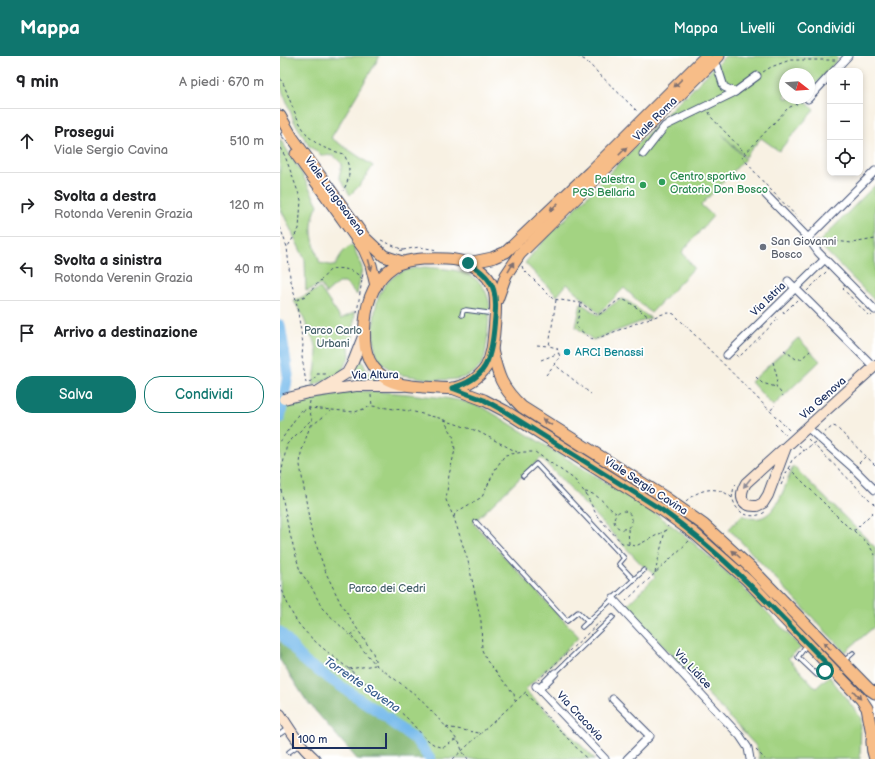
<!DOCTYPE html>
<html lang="it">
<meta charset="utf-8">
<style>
body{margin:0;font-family:"Balsamiq Sans",sans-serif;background:#f2f2f2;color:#202124}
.controls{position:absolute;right:12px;top:12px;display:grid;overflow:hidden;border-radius:8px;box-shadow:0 2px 6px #0003}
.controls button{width:36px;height:36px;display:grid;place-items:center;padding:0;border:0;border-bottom:1px solid #e0e0e0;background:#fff;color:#202124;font:20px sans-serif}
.compass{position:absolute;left:499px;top:12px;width:36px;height:36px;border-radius:50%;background:#fff;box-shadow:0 2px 6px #0003;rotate:107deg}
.scale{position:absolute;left:12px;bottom:10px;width:95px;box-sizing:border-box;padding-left:4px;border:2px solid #1b2f5e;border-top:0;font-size:11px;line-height:14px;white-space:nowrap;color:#1b2f5e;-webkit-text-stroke:3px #fff;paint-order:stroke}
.stop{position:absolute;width:12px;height:12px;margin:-9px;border:3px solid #0f766e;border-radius:50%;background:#fff}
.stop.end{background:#0f766e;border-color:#fff;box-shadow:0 1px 4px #0008}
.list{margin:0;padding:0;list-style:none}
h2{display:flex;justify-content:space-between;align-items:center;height:52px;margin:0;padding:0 16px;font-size:17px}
h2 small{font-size:13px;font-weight:400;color:#757577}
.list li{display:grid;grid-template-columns:26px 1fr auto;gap:12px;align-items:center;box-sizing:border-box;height:64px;padding:0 16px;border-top:1px solid #e0e0e0}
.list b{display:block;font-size:15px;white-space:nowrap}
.list p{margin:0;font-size:13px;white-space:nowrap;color:#757577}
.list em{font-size:13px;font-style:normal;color:#757577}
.actions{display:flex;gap:8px;padding:12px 16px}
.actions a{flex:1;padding:9px 0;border:1px solid #0f766e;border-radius:16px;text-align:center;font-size:14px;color:#0f766e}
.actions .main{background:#0f766e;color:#fff}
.icon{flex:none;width:22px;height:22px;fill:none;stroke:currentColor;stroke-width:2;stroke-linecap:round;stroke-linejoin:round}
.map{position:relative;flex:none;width:595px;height:703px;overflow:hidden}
header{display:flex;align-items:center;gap:24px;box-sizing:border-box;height:56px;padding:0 20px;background:#0f766e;color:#fff}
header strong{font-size:19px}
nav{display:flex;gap:22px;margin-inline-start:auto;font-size:14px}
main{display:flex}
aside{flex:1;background:#fff}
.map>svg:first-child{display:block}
</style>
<header>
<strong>Mappa</strong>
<nav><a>Mappa</a><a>Livelli</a><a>Condividi</a></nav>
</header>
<main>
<aside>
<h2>9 min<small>A piedi · 670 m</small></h2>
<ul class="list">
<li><svg class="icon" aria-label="ahead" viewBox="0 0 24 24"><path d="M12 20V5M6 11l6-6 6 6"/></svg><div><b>Prosegui</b><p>Viale Sergio Cavina</p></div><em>510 m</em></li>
<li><svg class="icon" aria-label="right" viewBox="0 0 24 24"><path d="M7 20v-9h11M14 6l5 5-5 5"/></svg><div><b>Svolta a destra</b><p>Rotonda Verenin Grazia</p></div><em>120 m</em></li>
<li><svg class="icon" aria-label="left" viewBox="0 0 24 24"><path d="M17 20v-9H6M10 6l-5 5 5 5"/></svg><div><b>Svolta a sinistra</b><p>Rotonda Verenin Grazia</p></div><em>40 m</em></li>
<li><svg class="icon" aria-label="arrive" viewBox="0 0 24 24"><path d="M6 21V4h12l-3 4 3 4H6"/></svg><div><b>Arrivo a destinazione</b></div></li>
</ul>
<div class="actions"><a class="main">Salva</a><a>Condividi</a></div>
</aside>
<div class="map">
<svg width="595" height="703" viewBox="0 0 595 703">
<rect width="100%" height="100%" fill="#fff"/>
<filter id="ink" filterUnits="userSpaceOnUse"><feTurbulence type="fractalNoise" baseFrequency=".025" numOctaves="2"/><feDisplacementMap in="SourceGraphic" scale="8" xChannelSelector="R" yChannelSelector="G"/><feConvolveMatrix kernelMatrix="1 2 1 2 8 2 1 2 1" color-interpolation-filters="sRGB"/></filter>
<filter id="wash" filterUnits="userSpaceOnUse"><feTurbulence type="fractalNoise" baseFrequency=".012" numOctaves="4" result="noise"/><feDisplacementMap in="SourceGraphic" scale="16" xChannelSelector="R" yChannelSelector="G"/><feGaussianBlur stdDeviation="0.9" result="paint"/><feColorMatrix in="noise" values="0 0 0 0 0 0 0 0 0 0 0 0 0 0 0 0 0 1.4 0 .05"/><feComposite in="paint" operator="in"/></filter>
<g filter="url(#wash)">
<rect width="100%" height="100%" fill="#f8f1e3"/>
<g fill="#a3d382" stroke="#5f8170">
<polygon points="0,0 100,0 51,82 93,110 80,129 70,139 59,121 62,108 54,100 41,99 29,90 14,65 0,29"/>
<polygon points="445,0 555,0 558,3 529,36 529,18 505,18 505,42 523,42 534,54 499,95 481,82 465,101 442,78 465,103 421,149 433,160 402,196 414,212 371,257 344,232 319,257 287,228 277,240 245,207 258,191 405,39 406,40"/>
<path d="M0 83 21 116 38 149C27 171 33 186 40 207L55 210C59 201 64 192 73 189L82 212 77 239 65 227H58L46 238 41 229 26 235 25 204 0 151Z"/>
<polygon points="595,129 595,245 538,187"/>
<path d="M145 211C175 214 204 213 210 250 208 263 208 291 204 303 192 334 147 322 122 319 113 316 103 310 98 301 91 288 93 257 98 243 100 236 105 228 111 223 120 214 133 212 145 211Z"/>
<polygon points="40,232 61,263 75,256 73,282 69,290 70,300 61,316 33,330 36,310 37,296 35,286 29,276 22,258 14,245"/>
<path d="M343 243C353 247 361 257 371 262L313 284 296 271 301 247 318 259 339 244Z"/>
<polygon points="518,282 540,305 493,350 471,326"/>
<polygon points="81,303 88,316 98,325 77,327 77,323 71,318"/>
<path d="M74 335C98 335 122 337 146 340 167 342 186 344 206 353L375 457C429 496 476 543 521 592L508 602 536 632 549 620 581 662 580 703H479V698L476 690 346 550 375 521 369 513 363 510 261 402 193 467 299 581 245 634 315 703H150L135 683 25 606 0 573V352L33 343Z"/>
<path d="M513 410 595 491V570L565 596 449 473 462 459C494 475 504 432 513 410Z"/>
</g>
<polygon fill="#82b570" stroke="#4e7267" points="0,576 25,606 77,641 135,683 150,703 77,703 26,644 0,604"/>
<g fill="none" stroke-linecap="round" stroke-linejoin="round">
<g stroke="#74b9eb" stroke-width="11">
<polyline points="0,269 8,319 0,362"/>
<polyline points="0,576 25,606 108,662 112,667 135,683 150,703"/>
</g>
</g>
</g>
<g filter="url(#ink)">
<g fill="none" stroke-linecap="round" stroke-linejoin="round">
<g stroke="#3c4c72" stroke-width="5.5">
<g id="lane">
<polyline points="3,78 9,85"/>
<polyline points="182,259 183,255 186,254 215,258"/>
<polyline points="243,420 256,408 344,502 339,508 354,524"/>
<polyline points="196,466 287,565 298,556 308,566"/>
<polyline points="302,571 364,514"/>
<polyline points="527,588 518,601 537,619 549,612"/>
<polyline points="564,605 573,597"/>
<polyline points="275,617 333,561"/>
<polyline points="0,678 7,673"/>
<polyline points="9,696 20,688"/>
</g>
</g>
<g stroke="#3c4c72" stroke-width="9">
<g id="street">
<polyline points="435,3 444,31 455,36 477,20"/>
<polyline points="554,15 568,0"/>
<polyline points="528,43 550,19"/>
<polyline points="363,98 385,70 455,36"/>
<polyline points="486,139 528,182 538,196 595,254"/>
<polyline points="528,182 595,115"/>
<polyline points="508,225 594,311"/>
<polyline points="447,299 545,203"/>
<polyline points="528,372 573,412 595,434"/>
<polyline points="333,543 460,680 468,692 470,703"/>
<polyline points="256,630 325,703"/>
<polyline points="259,633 275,617"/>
<polyline points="333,643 370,680 347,703"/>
</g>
</g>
<g stroke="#3c4c72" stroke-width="12">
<g id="secondary">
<polyline points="40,334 67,317 73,306 84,278"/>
<polyline points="28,337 76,330 123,330"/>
<path d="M506 391 488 439 483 447 477 450C460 451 459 439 466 427L595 310"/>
<path d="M0 658C10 674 20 690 35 703"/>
</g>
</g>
<g stroke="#3c4c72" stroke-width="13">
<g id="primary">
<polyline points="0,60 12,81 85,182 104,200 122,206"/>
<polyline points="16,98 84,193 91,209 96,230"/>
<path d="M142 203C160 203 180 201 195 211 221 226 216 250 214 276 213 288 212 300 206 311 199 322 186 330 174 332 164 334 153 331 143 331 131 330 116 329 105 322 85 309 83 288 85 266 87 244 94 224 113 211 122 205 132 204 142 203Z"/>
<polyline points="188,207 212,202 226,196 310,116 426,0"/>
<polyline points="217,244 226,219 240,198 439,0"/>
<path d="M212 294C218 320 221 331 242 351L386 442 424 469 471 512 589 633 595 637"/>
<polyline points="172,332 204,344 225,355 382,454 415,478 467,524 581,643 587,652 592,678"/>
<path d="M594 672C591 682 591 692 595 703"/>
</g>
</g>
<g stroke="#3c4c72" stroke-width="1" stroke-dasharray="3 3" stroke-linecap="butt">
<polyline points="297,0 305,4 358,56"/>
<polyline points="483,16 491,11 510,4 555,4"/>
<path d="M0 22 3 27C11 45 19 75 35 86 43 93 54 95 64 98 71 113 71 120 63 135"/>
<polyline points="523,45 508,52 462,101 485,128 528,172"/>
<polyline points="429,56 431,61 465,97"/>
<polyline points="0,92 5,100 21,144 19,173 8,190"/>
<polyline points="0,171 7,191 10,221 16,244 23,288 22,301 26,327 34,324 37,318 48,318"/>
<polyline points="538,183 572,187 595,183"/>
<polyline points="101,184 123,194 118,195"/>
<polyline points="123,194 139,191 158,194"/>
<path d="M242 210 243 213 273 243 301 247 318 259C326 255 332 248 339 244 347 241 363 258 371 262 378 260 387 255 394 258L510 375"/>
<polyline points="564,232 563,233 590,261 592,259"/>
<polyline points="527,235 547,215"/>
<path d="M17 244 27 239 51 213C63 211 76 214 83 224"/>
<polyline points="276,244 269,290 277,292 280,301 274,308 311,338"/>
<polyline points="301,248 296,271 313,284 370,262"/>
<polyline points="503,255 504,257 517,244"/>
<polyline points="77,257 83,217"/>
<polyline points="257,289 268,290"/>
<polyline points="504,294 516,303 521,303 530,295"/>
<polyline points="456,299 459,301 498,263 496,261"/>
<polyline points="261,304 279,297"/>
<polyline points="493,306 497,321 496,330 503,340"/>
<polyline points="266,319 274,309"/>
<polyline points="476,321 482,327 496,331"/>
<polyline points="91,339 92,350"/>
<polyline points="30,345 29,352 32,364 21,397 20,409 31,474 46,517 61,548 93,597 96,608"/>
<polyline points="491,354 495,349"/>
<polyline points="164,364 197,375 237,396"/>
<polyline points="495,368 506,379"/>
<polyline points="31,370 51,355"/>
<polyline points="544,377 553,370 556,371 595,409"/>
<polyline points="528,383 595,449"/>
<polyline points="0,386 21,354 21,356 29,352 75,356 92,350 130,355 163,363 173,379 175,394 169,419 166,444 174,462 188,505 201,565 202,594 207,605 234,638 235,645"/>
<polyline points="519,389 524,395"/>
<polyline points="579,407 585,401"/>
<polyline points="509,412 571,474 575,474 595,454"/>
<polyline points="0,424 7,388 31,364"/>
<polyline points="0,428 8,471 20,515 32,532 42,552 71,580 96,609 136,639 171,676 180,688 182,695 188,703"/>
<polyline points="501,429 512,404 535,386"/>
<path d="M305 436C319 437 325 450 336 457"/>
<polyline points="452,442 454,430 457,427"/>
<path d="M406 445C418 434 436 428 451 441 454 444 454 449 457 452 464 461 476 462 485 456"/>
<circle cx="343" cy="464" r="9"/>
<polyline points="174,461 175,457 178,455 202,441 216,412 225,399 244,396 255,396 294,423 306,438 317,460 342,487 356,490 385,475"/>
<polyline points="348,473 349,488"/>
<polyline points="574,475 589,489 595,499"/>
<polyline points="375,517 385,475 388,470"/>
<path d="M0 529C7 545 10 558 22 572 37 589 53 600 70 614 89 629 108 645 126 661 134 669 149 689 160 691 168 692 170 685 176 684"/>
<polyline points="346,545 410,484"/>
<polyline points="71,579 76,575"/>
<polyline points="69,613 95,609"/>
<polyline points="258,624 320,566"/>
<polyline points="246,638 307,703"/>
<polyline points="166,671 199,677"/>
<polyline points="476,694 485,703"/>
<polyline points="173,703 249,633"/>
</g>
<use href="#lane" stroke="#fff" stroke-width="3.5"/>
<use href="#street" stroke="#fff" stroke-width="7"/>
<use href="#secondary" stroke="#fce5cf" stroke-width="10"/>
<use href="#primary" stroke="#f7bd88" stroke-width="11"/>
<g stroke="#3c4c72" stroke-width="12" stroke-linecap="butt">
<polyline id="secondary-bridge" points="4,343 28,337"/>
</g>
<use href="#secondary-bridge" stroke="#fce5cf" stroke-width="10"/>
</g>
<defs><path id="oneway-solid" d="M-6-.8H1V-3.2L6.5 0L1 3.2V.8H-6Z"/></defs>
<g fill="#7e6f71">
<use href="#oneway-solid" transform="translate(398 27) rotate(135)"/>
<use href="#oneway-solid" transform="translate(343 95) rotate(-45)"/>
<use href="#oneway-solid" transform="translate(274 151) rotate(136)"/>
<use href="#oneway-solid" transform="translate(90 209) rotate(74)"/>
<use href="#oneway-solid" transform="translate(231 211) rotate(-60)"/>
<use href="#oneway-solid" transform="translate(267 366) rotate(-147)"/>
<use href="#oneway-solid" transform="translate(456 498) rotate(-138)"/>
<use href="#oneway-solid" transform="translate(547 590) rotate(-134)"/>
<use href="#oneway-solid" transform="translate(577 639) rotate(47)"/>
</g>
<use fill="#8c8a96" href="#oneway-solid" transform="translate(467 427) rotate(129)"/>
</g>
<g fill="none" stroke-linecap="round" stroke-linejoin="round" filter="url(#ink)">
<path stroke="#0f766e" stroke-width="5" d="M188 207C219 224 217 241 214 272 211 304 206 323 172 332L204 344 224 355 382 454C445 499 497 556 550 611L545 615"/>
</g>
<g fill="#2e9e5b" stroke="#fff" stroke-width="1.5">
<circle cx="382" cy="126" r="4"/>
<circle cx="363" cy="129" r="4"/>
</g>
<circle fill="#6b7280" stroke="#fff" stroke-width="1.5" cx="483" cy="191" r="4"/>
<circle fill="#0f9aa8" stroke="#fff" stroke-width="1.5" cx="287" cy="296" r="4"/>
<g text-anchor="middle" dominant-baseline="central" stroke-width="3.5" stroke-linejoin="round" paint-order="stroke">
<g font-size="11" fill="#1b2f5e" stroke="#fff">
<text transform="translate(375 63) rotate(-45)">Viale Roma</text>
<text transform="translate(55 140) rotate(54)">Viale Lungosavena</text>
<text transform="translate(488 243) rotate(-44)">Via Istria</text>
<text transform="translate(95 319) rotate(-1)">Via Altura</text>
<text transform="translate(543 342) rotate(-42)">Via Genova</text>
<text transform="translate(366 430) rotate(33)">Viale Sergio Cavina</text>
<text transform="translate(413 613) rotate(47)">Via Lidice</text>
<text transform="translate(300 660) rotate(47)">Via Cracovia</text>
</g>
<g font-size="11" fill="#27864d" stroke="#fff" text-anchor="start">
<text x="390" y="120">Centro sportivo<tspan x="390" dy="13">Oratorio Don Bosco</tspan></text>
<text x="355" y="123" text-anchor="end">Palestra<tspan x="355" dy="13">PGS Bellaria</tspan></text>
</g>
<g font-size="11" fill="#5b616d" stroke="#fff" text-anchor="start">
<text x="491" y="185">San Giovanni<tspan x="491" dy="13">Bosco</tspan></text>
</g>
<g font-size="11" fill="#446069" stroke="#fff">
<text x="53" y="274">Parco Carlo<tspan x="53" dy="13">Urbani</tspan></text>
<text x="107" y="532">Parco dei Cedri</text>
</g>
<g font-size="11" fill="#0d838f" stroke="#fff" text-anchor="start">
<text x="295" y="296">ARCI Benassi</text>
</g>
<g font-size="12" font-style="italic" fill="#3a5f8f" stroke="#fff">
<text transform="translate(82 629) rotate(34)">Torrente Savena</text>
</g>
</g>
</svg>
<div class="controls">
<button>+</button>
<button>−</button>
<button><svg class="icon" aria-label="locate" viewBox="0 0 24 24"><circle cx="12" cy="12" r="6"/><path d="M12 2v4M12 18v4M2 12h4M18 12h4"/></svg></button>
</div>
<svg class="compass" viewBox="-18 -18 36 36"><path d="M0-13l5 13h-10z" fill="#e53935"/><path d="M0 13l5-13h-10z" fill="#757577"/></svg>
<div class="scale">100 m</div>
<div class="stop" style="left:545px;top:615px"></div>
<div class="stop end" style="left:188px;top:207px"></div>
</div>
</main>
